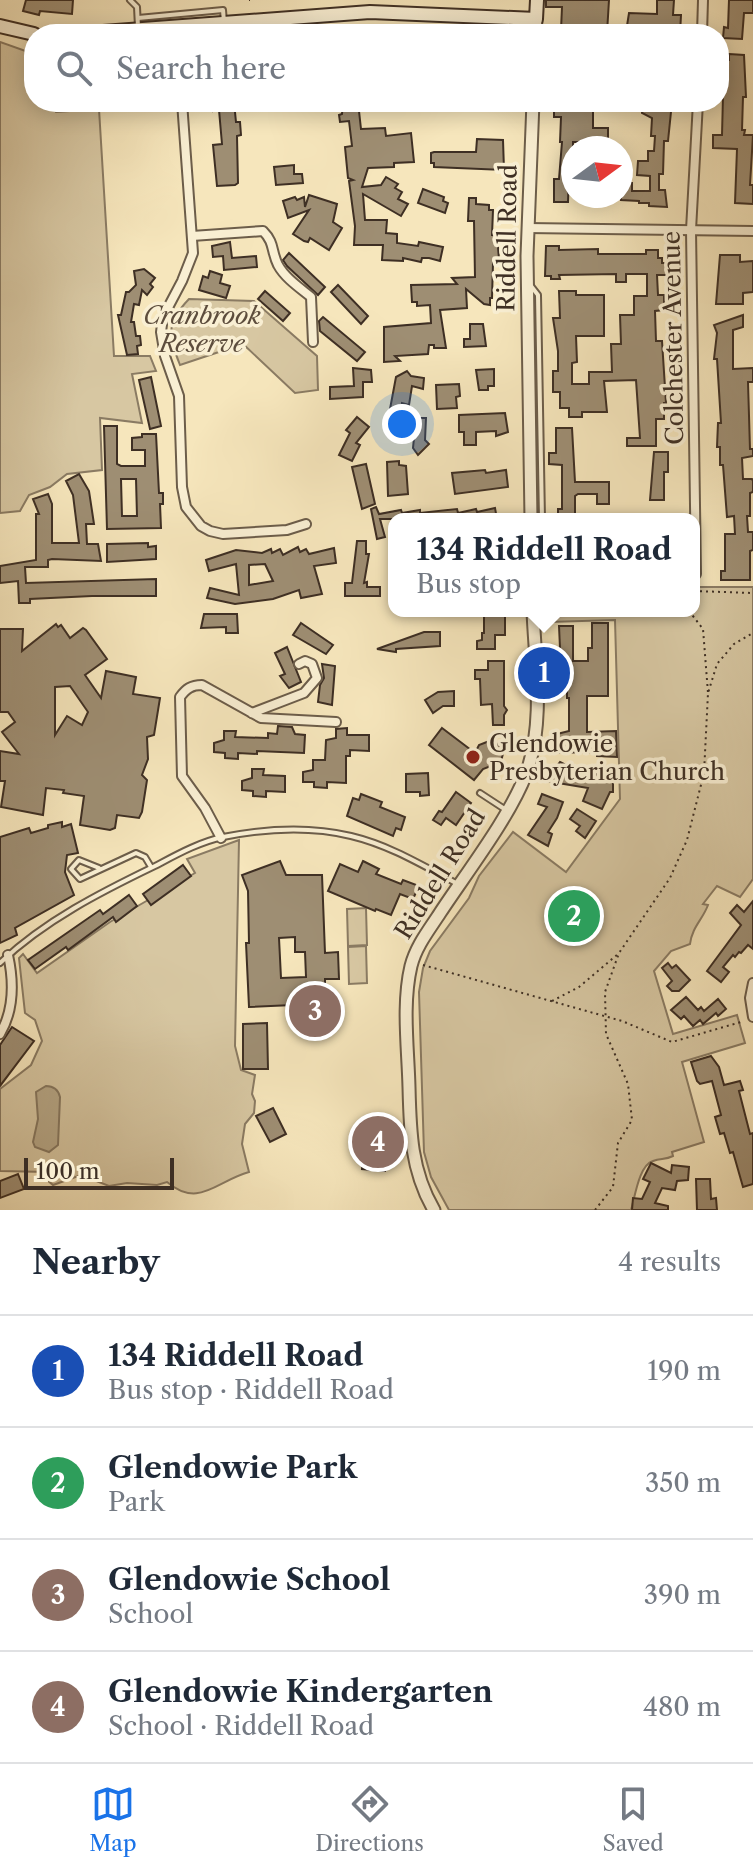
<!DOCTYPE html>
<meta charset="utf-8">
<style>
body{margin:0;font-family:"Libre Caslon Text",serif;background:#f6f6f7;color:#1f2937}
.compass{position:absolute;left:561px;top:136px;width:72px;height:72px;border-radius:50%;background:#fff;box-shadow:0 4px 20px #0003;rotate:75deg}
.scale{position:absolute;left:24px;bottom:20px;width:150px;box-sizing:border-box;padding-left:8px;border:4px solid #3e2f24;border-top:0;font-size:22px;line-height:28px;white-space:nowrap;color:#3e2f24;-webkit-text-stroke:6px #f9efd3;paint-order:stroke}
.you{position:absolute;left:402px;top:424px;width:28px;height:28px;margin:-20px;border:6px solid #fff;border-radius:50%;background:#1a73e8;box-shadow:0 0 0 12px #1a73e833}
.badge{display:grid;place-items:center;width:52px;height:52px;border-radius:50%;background:#1a73e8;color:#fff;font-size:26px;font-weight:700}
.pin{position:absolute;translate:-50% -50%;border:4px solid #fff;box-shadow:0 2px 8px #0006}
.popup{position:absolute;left:388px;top:513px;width:312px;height:104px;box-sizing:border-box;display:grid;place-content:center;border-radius:16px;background:#fff;filter:drop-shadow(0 2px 6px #0005);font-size:26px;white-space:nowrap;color:#747a83}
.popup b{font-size:30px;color:#1f2937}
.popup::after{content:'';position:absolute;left:50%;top:100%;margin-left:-16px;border:16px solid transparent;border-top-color:#fff}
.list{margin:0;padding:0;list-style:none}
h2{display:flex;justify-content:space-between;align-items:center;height:104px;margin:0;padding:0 32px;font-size:34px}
h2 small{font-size:26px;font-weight:400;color:#747a83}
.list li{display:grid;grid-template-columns:52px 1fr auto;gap:24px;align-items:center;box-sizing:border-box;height:112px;padding:0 32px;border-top:2px solid #e0e1e3}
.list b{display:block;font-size:30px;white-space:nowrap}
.list p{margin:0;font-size:26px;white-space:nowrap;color:#747a83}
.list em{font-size:26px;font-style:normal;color:#747a83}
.icon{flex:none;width:44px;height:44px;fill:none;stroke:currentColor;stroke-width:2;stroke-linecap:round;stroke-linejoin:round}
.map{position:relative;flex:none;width:753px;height:1210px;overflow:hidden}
.search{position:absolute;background:#fff;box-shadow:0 4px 20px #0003;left:24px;right:24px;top:24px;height:88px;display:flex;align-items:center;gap:20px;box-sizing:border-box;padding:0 28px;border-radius:32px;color:#747a83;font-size:30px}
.sheet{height:552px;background:#fff}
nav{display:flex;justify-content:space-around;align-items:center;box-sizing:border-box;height:112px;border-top:2px solid #e0e1e3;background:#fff;font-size:22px;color:#747a83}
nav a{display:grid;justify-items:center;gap:4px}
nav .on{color:#1a73e8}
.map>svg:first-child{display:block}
</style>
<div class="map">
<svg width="753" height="1210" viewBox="0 0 753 1210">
<rect width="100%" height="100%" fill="#f6e6bc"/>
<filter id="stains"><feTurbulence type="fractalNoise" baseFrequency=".0025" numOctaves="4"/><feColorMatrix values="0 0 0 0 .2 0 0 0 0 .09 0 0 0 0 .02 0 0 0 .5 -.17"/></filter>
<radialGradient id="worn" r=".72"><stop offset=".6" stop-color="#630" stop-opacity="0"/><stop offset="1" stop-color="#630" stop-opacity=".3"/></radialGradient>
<g fill="#d7c7a2" stroke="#8a7b63" stroke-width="2">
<polygon points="0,42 34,54 34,102 52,102 56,112 99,109 114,356 150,356 156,371 132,374 142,423 100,418 102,470 67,474 50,487 29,495 20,511 0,513"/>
<path d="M189 299 254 301 317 356 318 390 295 393 243 344 180 365C168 335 166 323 189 299Z"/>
<path d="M694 587H753V879L740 897 717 886 703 904 708 905C703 919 692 927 690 944L671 951 654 971 673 1034 737 1015 745 1043 682 1062 704 1142 672 1152 673 1156C665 1160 661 1158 653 1161 639 1165 635 1197 631 1210H449L431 1177 424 1152 419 992 423 968 430 951 469 898 479 876 513 832 566 872 620 799 615 620 549 622V611H694Z"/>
<path d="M239 840 235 1046 241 1070 255 1075 252 1094 255 1101 254 1113 245 1124 242 1144 249 1172C216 1181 199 1209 167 1182L157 1185 127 1183 109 1186 81 1175 53 1185 46 1179 47 1172 0 1171V1089L31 1065 42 1041 35 1020 25 1013 19 958 23 954 37 973 110 922 195 873 187 859Z"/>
<polygon points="366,908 367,945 348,946 347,909"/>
<polygon points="366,946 367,983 349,984 348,947"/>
</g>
<path fill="#b7a888" stroke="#877860" stroke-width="2" d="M46 1086C53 1086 58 1089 60 1097L58 1145 49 1152 35 1147 33 1142 38 1119 36 1092Z"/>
<g fill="#9e8e73" stroke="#3e2f24" stroke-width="2" fill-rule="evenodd">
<polygon points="26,0 73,0 72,14 40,11 39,15 23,11"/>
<polygon points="546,0 609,0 607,33 561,30 562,7 546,7"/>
<polygon points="657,0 674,0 673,15 681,15 680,34 626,32 629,13 657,14"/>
<polygon points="729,0 753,0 753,13 744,13 742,39 723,38 724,27 728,28"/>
<polygon points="729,54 744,55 746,97 743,97 742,130 745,130 744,135 753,135 750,185 753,185 753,204 735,203 737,149 713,148 713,135 722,135 723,96 719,96 719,86 725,86 726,69 721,69 722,60 729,60"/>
<polygon points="212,102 234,102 236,122 240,122 241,135 237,136 238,183 235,185 217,186 213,145 222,144 219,110 213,111"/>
<polygon points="343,102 358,102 361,129 385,128 386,136 411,133 414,162 394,163 394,167 368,168 362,187 381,185 386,177 398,184 395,188 402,192 398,199 408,204 401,216 363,194 365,220 387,220 386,233 397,234 397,243 418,246 419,242 443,247 440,261 429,258 422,258 421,262 403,258 403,261 382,260 383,245 354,245 355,226 349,181 353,180 348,178 345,147 352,146 349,121 340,122 339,115 342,114"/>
<polygon points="566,102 593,102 593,128 608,128 608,140 587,139 587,142 573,142 573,172 569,172 568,202 554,202 554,179 559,179 562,142 560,142 561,117 554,117 554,106 565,106"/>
<polygon points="643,102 672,102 668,141 664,141 663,174 659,174 659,190 665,190 667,207 649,206 649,203 639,203 639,201 621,200 621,183 632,183 632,191 650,191 650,176 637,175 638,161 648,161 648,151 654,151 655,136 651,136 652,118 642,113"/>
<polygon points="477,139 503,140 504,170 434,167 434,163 431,163 431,153 434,152 476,152"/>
<polygon points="294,165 294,174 302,174 303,183 276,185 274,167"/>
<polygon points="423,189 444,197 443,201 448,203 445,213 418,203"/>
<polygon points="309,195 337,204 333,222 342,228 329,250 310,238 308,242 304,241 293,234 309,210 288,218 283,201 295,197 297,200 304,197 305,207"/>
<polygon points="469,198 476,198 476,204 489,205 489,210 493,210 492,235 497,235 499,259 493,263 492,298 490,298 490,305 484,304 466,289 467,308 440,310 446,348 434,348 434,345 429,345 428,354 395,356 400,361 384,362 384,327 431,323 430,305 417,306 417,302 412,302 411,285 457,284 452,278 475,277 474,221 468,221"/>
<polygon points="230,242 232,258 256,256 257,267 224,270 223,256 213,257 212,246"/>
<polygon points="546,246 559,246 559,250 598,249 598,254 646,254 646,250 658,250 658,258 662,258 662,263 667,263 667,275 657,275 658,295 664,295 664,310 655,311 656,341 662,341 666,403 664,403 664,419 656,419 656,446 627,446 627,438 640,438 636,380 604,381 607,412 582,412 582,417 569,417 569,408 560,408 560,392 553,392 553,371 558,371 558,351 553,318 560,318 559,291 576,291 576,295 604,295 604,336 576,336 577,362 572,363 572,384 589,384 589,372 612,372 611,344 621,344 620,315 634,315 634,296 647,296 647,274 626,274 626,282 616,282 616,274 559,275 560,279 551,279 551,276 545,276"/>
<polygon points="289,253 325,287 318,295 287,266 283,260"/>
<polygon points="720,255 740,255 740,262 753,261 753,292 743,293 743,304 716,304"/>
<polygon points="144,269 155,278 150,284 153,287 147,295 142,290 139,305 134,304 131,322 134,322 136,336 140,336 141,345 137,346 138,354 127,355 118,315 121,315 126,292 129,292 136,285 134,271"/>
<polygon points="210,271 222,275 220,283 230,286 226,298 199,290 203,276 208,278"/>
<polygon points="338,285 368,316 361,324 331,292"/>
<polygon points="265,291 290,313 283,321 258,299"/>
<polygon points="743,315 743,327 733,330 733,369 753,368 753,382 748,382 750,449 753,449 753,456 742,458 743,479 752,479 753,481 753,492 750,493 750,516 747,516 748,532 753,532 753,550 750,551 750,580 721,580 721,571 725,571 725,534 735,534 734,516 727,517 723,465 720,465 720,447 717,447 718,423 721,423 717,359 714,359 717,333 714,325"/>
<polygon points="323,317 365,352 357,361 320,331 319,321"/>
<polygon points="470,324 483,324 486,346 464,347 464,339 470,339"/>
<polygon points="353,368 371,370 372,382 363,382 363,397 330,399 330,387 354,386"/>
<polygon points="494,369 494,386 488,386 488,390 479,390 476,370"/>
<polygon points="407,371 411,376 424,378 423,389 412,386 409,405 402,403 402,409 390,409 396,377"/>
<polygon points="151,377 161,426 150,429 139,380"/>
<polygon points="459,384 460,396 456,397 457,408 437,409 436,385"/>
<polygon points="505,413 508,432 496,436 496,431 476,432 476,445 464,445 464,432 459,432 459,415"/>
<polygon points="357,417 369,427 356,443 360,445 352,461 339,455 350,433 346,430"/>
<polygon points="416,418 426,418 425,440 429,444 418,455 413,448"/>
<path d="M104 426H117V464L121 466H145V450H132V438L142 437V434H156L159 493H163V504H160L161 528 107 529ZM121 479H136L137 516H122Z"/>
<polygon points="556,428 572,428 575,482 609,482 609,504 597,504 597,494 578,494 575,496 575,519 558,519 558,509 562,509 562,465 549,464 549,453 556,453"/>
<polygon points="654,452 668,452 668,472 664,472 664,500 650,500"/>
<polygon points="399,461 399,465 406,466 408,494 388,496 387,462"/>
<polygon points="366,464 375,504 362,509 352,467"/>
<polygon points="485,470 486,473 506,470 508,487 455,494 452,473"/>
<polygon points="79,474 89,491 94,524 86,524 87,544 98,544 101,561 52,559 48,560 48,567 25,567 26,583 156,579 156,596 92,596 30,599 30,603 19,603 18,581 0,583 0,566 36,560 36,514 39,514 33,499 48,494 52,504 52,543 79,543 73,495 66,481"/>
<polygon points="376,507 379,514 401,510 402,513 420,510 420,513 457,509 458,513 476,509 477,512 495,508 497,519 380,519 385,537 377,539 371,509"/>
<polygon points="357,541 366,541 366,554 369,554 364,583 367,582 367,587 380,587 380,596 345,596 345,583 352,583"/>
<polygon points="148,543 148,547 156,546 156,559 107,562 107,544"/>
<path d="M298 547 300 552 306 549 309 554 334 548 336 563 314 566 322 594 301 598 299 590 273 599 235 604 207 598 210 588 239 595 236 564 209 571 206 560 236 550 262 553 271 549 272 553 280 549 283 555ZM265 564 273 581 249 585V565Z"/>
<polygon points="484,611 505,611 505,635 495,635 495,649 477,649 477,641 482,640 482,633 484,633"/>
<polygon points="204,614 237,614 238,633 226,633 226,627 201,628"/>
<polygon points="301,623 333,645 326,654 293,635"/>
<polygon points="592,623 608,623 608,696 587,696 587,732 616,731 617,757 597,756 597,754 588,752 558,753 557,734 569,731 569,698 567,698 567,692 562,692 559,626 573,626 573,661 588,661 588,648 592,648"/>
<path d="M56 624 58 627 61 625 70 638 83 628 86 630 107 659 85 675 101 698 106 671 136 677 133 694 160 698 154 735 147 737 148 759 142 775 147 780 142 812 139 818 117 815 115 828 110 830 80 825 84 796 63 793 64 790 46 788 43 815 1 807 5 781H0V751L19 754 2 732 15 722 8 712H0V629H23L22 651ZM70 686 88 712 82 725 67 716 55 735V687Z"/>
<polygon points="424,632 440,632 440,646 396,649 396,652 377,649"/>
<polygon points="287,647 301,682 289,688 280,676 285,674 275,653"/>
<polygon points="488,661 504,661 504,706 507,710 504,715 504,725 493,725 492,704 481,705 480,679 475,679 475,670 488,670"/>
<polygon points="322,664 335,666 332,705 318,702 320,685 324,678"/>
<polygon points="454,691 454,706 443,706 433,713 425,700 438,692"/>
<polygon points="278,726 292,727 295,734 305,735 304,753 257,751 257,754 238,753 238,759 225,758 225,753 214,752 214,743 224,740 224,731 236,731 235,737 268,738 268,733 277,734"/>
<polygon points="347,728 347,735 369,735 369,751 350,750 350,756 346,756 346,783 327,782 327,788 314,787 314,782 303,782 303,772 313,770 313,760 325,760 326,740 336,738 336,729"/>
<polygon points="442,728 475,753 479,745 492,740 504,749 501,762 483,769 474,780 429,745"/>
<polygon points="560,762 568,766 566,769 600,774 613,773 613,792 610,792 602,809 583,801 588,788 546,781"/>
<polygon points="252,769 264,769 263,775 285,776 285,792 266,791 266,797 253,796 253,791 242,790 242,781 252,778"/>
<polygon points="428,773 429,795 420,796 420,792 406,792 406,774"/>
<polygon points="456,792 471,803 456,825 446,818 441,825 433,820 439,811 442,812"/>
<polygon points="361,794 382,802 380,807 405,817 401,830 396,828 393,836 347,816 353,798 359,800"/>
<polygon points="542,794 563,802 557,818 548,832 552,834 548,846 528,835 547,807 538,804"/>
<polygon points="577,809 596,821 585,838 576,831 580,826 570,819"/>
<polygon points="62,822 62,827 71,824 78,853 67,855 65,872 74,895 15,928 17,935 0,943 0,837 29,828 31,833 48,828 48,825"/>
<path d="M280 861 286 875H322L325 953 338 952 339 979H325V985H314L315 1004 249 1007 246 943H249L248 891 242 875ZM295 937V952H305L306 977 281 978 279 938Z"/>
<polygon points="363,861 379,869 376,874 401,884 403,880 419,886 413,899 400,894 391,915 376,909 375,911 328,891 340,864 358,872"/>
<polygon points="183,865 191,876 151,905 143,894"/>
<polygon points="129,895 137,906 116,922 113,917 68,950 66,947 35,969 28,960 100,910 103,914"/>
<polygon points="753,901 753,949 748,945 741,953 739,952 735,957 733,955 723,967 729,972 721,982 707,971 741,925 730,913 737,905 744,912"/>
<polygon points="668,963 672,968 676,965 690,980 679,991 672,991 667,986 672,981 662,968"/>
<polygon points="686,997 698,1010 701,1007 704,1011 718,999 726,1009 718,1016 716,1013 703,1024 700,1020 693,1026 684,1016 681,1019 671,1010"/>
<polygon points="267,1023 268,1069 243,1069 243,1024"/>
<polygon points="12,1027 34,1041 0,1086 0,1045"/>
<polygon points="711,1056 719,1067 724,1085 740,1081 743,1090 739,1091 750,1134 753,1133 753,1184 743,1187 733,1152 730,1153 724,1133 720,1134 715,1117 721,1115 712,1081 700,1084 697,1081 691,1062"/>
<polygon points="273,1108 286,1134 270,1142 256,1116"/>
<polygon points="363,1144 387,1145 385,1171 362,1169"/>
<polygon points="651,1163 671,1173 672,1165 689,1167 688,1180 677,1181 675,1190 662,1188 655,1203 668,1206 668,1210 632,1210 633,1198 642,1199 650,1182 643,1179"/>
<polygon points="18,1174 24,1189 0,1198 0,1181"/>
<polygon points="696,1179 710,1179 711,1199 716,1198 717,1210 697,1210"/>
</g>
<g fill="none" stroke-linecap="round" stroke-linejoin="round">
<g stroke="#6c5d4a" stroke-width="8">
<g id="service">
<polyline points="130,0 137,7 138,27"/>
<polyline points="138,18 223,10 224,22"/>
<polyline points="531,286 538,295 542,519"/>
<polyline points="480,793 506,810"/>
<polyline points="99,868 79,860 71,869 80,879 136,853 145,857 151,867"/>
<path d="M0 963C44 921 101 892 155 866 176 855 199 842 223 837 263 829 310 826 351 836 389 845 422 865 456 883"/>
</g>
</g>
<g stroke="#6c5d4a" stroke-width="12">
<g id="minor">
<polyline points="702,34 703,0"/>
<polyline points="182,102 193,253 182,281 163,317 161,332 165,356 179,396 182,487 186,507 201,526 210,531 223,534 287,530 306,524"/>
<polyline points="527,228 753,231"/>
<path d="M192 236 263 231C275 243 271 251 278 265 285 278 300 288 311 297L313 342"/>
<polyline points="696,574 691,230 698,102"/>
<polyline points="252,713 304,693 317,678 312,664 305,661 299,664"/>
<path d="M221 838 205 808 182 776 180 697C186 689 191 685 202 685L261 718 336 722"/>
<polyline points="753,983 750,998 753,1017"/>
<path d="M0 1034C14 1010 14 982 8 955"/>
</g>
</g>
<g stroke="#6c5d4a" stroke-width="15">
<g id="tertiary">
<polyline points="535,34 536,19"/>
<polyline points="531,519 527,256 533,102"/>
<path d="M434 1210C411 1171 410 1131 409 1087 408 1048 402 1004 411 966 416 946 429 930 440 913 467 872 509 818 526 774 545 723 535 663 533 611"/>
</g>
</g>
<g stroke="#3e2f24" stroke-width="16">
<g id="secondary">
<polyline points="0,26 34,34"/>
<polyline points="76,34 370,12 536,19 537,0"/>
</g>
</g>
<g stroke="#3e2f24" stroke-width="2" stroke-dasharray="2 4" stroke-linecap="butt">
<polyline points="249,0 250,0"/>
<polyline points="694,591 753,593"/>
<polyline points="689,611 703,629 708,693"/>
<polyline points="423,965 622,1021 672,1042 741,1022"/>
<polyline points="552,1001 579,987 618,954"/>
<polyline points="595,1210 613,1187 618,1143 632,1120 628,1084 606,1034 605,992 619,953 670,878 687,840 704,773 708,693 717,664 734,644 753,633"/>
</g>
<use href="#service" stroke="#f9efd3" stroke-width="4"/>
<use href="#minor" stroke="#f9efd3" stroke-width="8"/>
<use href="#tertiary" stroke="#f9efd3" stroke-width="11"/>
<use href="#secondary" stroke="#f9efd3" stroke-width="12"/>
</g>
<circle fill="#8f2418" stroke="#f9efd3" stroke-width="3" cx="473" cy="757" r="8"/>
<g text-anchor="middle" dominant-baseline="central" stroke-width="7" stroke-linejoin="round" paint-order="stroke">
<g font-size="24" fill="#3e2f24" stroke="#f9efd3">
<text transform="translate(507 238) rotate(-89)">Riddell Road</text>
<text transform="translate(673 338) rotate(-91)">Colchester Avenue</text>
<text transform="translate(440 874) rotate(-58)">Riddell Road</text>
</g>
<g font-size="24" font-style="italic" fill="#5d4d3d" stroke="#f9efd3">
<text x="202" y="315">Cranbrook<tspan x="202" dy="28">Reserve</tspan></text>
</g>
<g font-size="24" fill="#3e2f24" stroke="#f9efd3" text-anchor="start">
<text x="489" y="743">Glendowie<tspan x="489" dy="28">Presbyterian Church</tspan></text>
</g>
</g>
<rect width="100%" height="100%" filter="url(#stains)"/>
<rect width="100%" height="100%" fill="url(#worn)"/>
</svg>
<svg class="compass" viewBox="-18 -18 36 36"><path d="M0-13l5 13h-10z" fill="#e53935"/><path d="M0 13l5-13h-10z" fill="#747a83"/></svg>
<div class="scale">100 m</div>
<div class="you"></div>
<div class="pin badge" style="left:544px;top:673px;background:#1a4fb4">1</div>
<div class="popup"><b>134 Riddell Road</b>Bus stop</div>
<div class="pin badge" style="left:574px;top:916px;background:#2e9e5b">2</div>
<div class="pin badge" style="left:315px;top:1011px;background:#8d6e63">3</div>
<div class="pin badge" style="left:378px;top:1142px;background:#8d6e63">4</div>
<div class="search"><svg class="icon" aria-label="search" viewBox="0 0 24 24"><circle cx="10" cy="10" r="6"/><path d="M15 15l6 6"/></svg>Search here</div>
</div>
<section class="sheet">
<h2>Nearby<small>4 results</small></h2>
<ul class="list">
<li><span class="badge" style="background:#1a4fb4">1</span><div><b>134 Riddell Road</b><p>Bus stop · Riddell Road</p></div><em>190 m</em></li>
<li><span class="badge" style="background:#2e9e5b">2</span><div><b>Glendowie Park</b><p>Park</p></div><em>350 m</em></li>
<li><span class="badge" style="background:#8d6e63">3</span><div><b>Glendowie School</b><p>School</p></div><em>390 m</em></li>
<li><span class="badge" style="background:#8d6e63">4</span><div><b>Glendowie Kindergarten</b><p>School · Riddell Road</p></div><em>480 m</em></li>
</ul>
</section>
<nav>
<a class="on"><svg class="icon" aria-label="map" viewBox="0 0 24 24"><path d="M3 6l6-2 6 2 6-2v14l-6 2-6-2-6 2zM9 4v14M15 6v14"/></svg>Map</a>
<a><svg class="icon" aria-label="directions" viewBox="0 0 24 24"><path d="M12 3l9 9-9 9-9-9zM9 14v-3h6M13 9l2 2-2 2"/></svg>Directions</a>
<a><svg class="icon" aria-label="saved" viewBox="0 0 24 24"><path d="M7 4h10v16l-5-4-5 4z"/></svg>Saved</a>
</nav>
